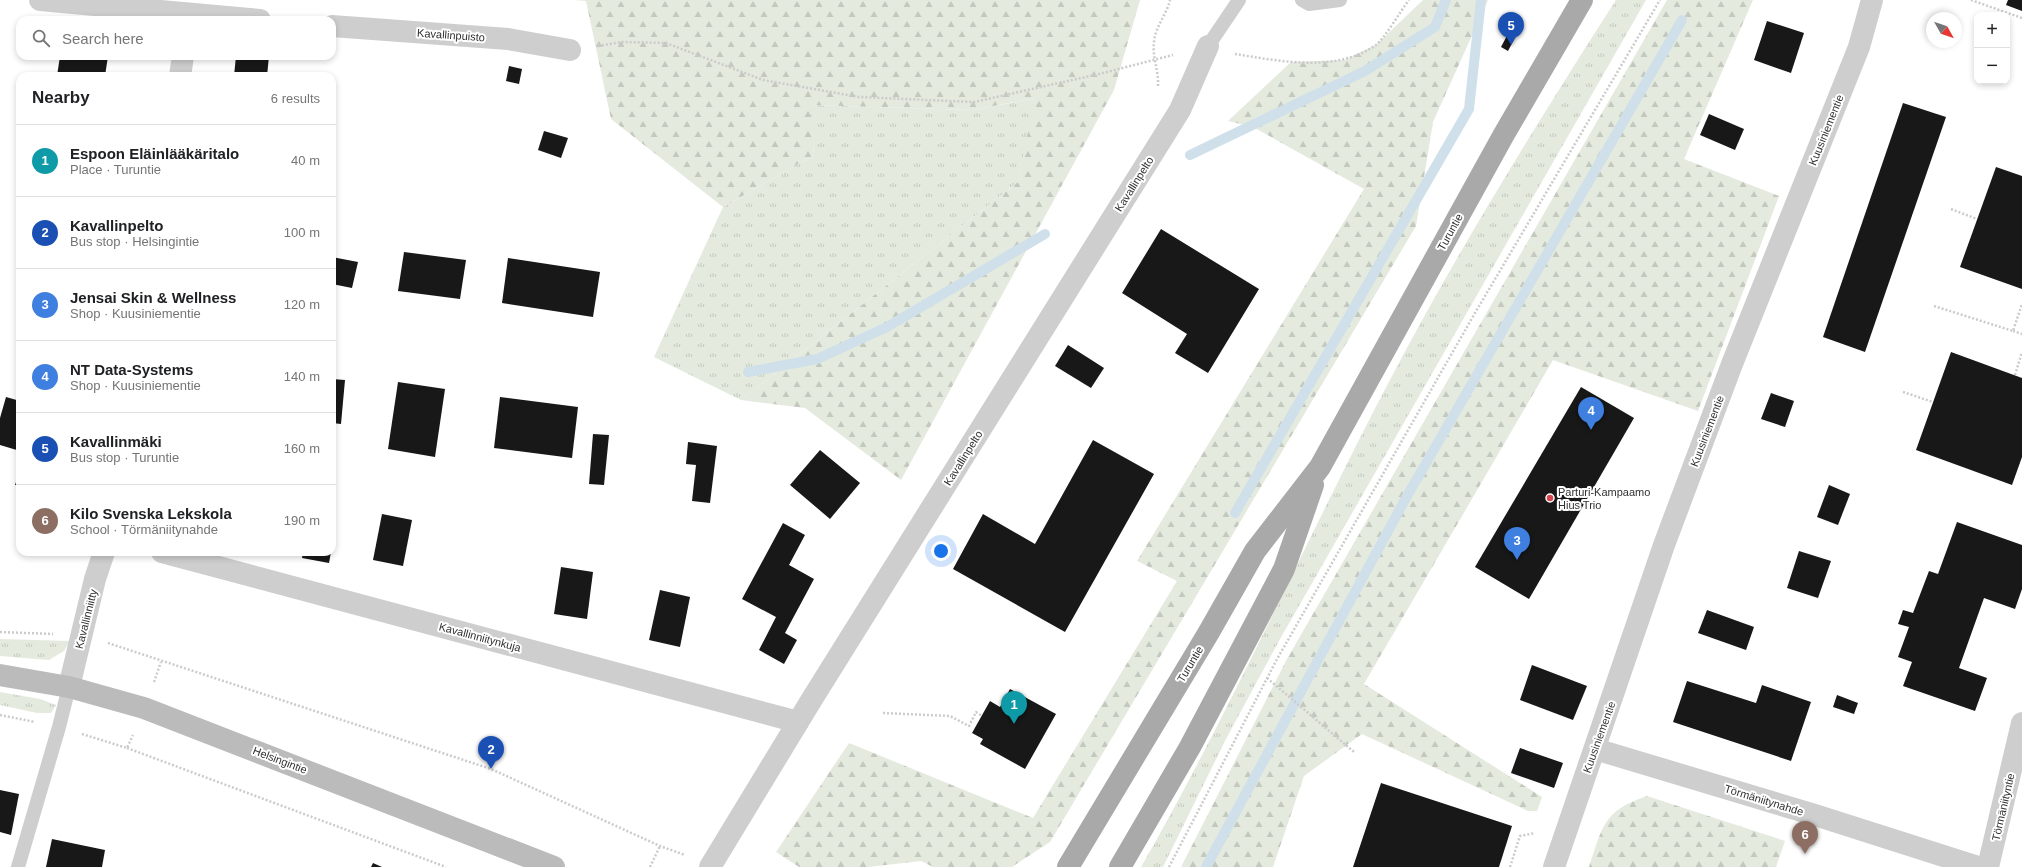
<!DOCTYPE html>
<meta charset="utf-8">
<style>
body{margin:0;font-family:Helvetica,sans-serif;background:#f2f2f2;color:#202124}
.controls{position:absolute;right:12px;top:12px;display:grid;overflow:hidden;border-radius:8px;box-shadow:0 2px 6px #0003}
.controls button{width:36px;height:36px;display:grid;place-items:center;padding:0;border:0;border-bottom:1px solid #e0e0e0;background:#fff;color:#202124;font:20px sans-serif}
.compass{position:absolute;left:1926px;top:12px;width:36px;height:36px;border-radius:50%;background:#fff;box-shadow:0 2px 6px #0003;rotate:130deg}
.you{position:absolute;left:941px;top:551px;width:14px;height:14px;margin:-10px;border:3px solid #fff;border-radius:50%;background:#1a73e8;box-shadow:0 0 0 6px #1a73e833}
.badge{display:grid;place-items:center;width:26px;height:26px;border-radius:50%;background:#d8444d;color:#fff;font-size:13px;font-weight:700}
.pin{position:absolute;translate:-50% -33px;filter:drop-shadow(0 1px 2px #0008)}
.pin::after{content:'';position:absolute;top:21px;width:14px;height:12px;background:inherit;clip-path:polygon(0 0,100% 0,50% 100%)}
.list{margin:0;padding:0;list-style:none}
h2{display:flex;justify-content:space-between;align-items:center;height:52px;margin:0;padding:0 16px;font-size:17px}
h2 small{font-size:13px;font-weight:400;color:#757577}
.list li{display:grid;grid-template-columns:26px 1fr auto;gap:12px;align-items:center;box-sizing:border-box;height:72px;padding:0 16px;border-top:1px solid #e0e0e0}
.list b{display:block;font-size:15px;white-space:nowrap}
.list p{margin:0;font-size:13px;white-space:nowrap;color:#757577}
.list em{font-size:13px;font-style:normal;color:#757577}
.icon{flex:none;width:22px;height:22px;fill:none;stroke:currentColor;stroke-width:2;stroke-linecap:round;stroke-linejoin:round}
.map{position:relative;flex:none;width:2022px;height:867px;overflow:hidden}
.search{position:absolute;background:#fff;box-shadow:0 2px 6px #0003;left:16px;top:16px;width:320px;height:44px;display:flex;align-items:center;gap:10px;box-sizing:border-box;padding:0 14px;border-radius:12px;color:#757577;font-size:15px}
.panel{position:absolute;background:#fff;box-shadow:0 2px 6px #0003;left:16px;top:72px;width:320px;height:484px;border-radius:12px}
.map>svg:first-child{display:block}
</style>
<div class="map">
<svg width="2022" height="867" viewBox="0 0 2022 867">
<defs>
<pattern id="grass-tufts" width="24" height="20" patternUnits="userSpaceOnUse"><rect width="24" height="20" fill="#e4eade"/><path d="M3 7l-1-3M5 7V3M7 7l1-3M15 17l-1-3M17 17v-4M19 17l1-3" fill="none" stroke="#c4c9bf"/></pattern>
<pattern id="forest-firs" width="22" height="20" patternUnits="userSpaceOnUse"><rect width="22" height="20" fill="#e4eade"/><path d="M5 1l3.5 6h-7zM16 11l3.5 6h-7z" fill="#c4c9bf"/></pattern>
</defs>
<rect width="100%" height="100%" fill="#fff"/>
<g fill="url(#grass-tufts)">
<path d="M1616 0H1646L1280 639 1226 739 1163 867H1141C1233 707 1306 539 1392 376 1460 247 1537 123 1616 0Z"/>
<polygon points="1036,98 1018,182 741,400 654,357 723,207 814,155 810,105 973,110"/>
<polygon points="0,639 70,641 64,651 49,660 0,656"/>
<polygon points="0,692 40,699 56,705 51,713 37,713 0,705"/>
</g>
<g fill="url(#forest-firs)">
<polygon points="574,0 1140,0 1114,90 901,480 805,408 741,400 1018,182 1035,98 973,110 811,105 814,155 723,207 611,119 586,1"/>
<polygon points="1423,0 1488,0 1433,122 1416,226 1050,842 1012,867 933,867 921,861 868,867 799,867 776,852 849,743 1033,818 1177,581 1137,561 1364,189 1253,127 1228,121 1291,62 1345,60 1377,44"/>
<polygon points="1667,0 1753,0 1684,159 1779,196 1698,411 1553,360 1364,684 1542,797 1537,811 1528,811 1362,734 1304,776 1273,867 1181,867 1287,659"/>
<path d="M1647 796 1785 841 1776 867H1589C1603 826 1603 811 1647 796Z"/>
</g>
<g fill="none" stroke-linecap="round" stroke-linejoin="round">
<g stroke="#cfe0ea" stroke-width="10">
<polyline points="1190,155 1365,71 1435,27 1446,0"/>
<polyline points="748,372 817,359 887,327 1045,234"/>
<polyline points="1235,513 1469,109 1481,0"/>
<polyline points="1206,867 1407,496 1682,20"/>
</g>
</g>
<g fill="#181818">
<polygon points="2008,0 2022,0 2022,11 2006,5"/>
<polygon points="1767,21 1804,33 1791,73 1754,60"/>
<polygon points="1510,30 1517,34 1508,51 1501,47"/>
<polygon points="60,56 108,56 105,76 57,76"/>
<polygon points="236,56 269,56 267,76 234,76"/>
<polygon points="509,66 522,69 519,84 506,81"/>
<polygon points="1903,103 1946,117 1865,352 1823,337"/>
<polygon points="1709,114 1744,129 1735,150 1700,135"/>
<polygon points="544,131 568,138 561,158 538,150"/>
<polygon points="1996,167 2022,176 2022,289 1960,267"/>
<polygon points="1161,229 1259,289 1208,373 1175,353 1187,334 1122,293"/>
<polygon points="404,252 466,260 460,299 398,291"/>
<polygon points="332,257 358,262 352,288 332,284"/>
<polygon points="508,258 600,272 593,317 502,303"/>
<polygon points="1068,345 1104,368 1091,388 1055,366"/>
<polygon points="1951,352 2022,378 2022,457 2012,485 1916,450"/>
<polygon points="332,379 345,380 341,424 332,423"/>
<polygon points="398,382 445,389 435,457 388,449"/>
<polygon points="1581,387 1634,418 1529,599 1475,567"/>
<polygon points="1771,393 1794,401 1785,427 1761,419"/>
<polygon points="6,397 20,401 20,451 0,445 0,418"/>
<polygon points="500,397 578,407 572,458 494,448"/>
<polygon points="593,434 609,435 604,485 589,484"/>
<polygon points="1093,440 1154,474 1065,632 953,569 983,514 1035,544"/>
<polygon points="688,442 717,446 710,503 692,501 696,465 686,464"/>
<polygon points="820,450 860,483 830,519 790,485"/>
<polygon points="20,471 20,486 15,485"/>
<polygon points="1829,485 1850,494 1838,525 1817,517"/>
<polygon points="382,514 412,520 403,566 373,560"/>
<polygon points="1957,522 2022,545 2022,589 2015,609 1984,598 1959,668 1987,678 1975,711 1903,686 1912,662 1898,657 1909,627 1898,624 1903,610 1913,613 1929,571 1938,574"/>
<polygon points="783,523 805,535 789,565 814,579 785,633 797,640 784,664 759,650 776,617 742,599"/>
<polygon points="1799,551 1831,561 1818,598 1787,588"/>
<polygon points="303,552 331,552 329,563 302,558"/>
<polygon points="561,567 593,572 587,619 554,614"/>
<polygon points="660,590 690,597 680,647 649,640"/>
<polygon points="1707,610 1754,627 1746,650 1698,633"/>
<polygon points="1532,665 1587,686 1573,720 1520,700"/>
<polygon points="1687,681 1756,703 1762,685 1811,702 1791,761 1673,722"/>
<polygon points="1010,689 1056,714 1025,769 980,744 983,739 972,733 990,701 1000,707"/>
<polygon points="1837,695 1858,703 1854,714 1833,707"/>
<polygon points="1520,748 1563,763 1554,788 1511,773"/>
<polygon points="1381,783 1512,826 1499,867 1353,867"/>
<polygon points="0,790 19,794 11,835 0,832"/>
<polygon points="52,839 105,850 102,867 46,867"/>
<polygon points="373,863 382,867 371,867"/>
</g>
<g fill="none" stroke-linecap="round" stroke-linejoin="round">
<g stroke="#cbcbcb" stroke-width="2.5" stroke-dasharray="2 2" stroke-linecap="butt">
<polyline points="1971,0 2022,18"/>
<polyline points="598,46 622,42 666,43 763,80 859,97 974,102 1099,74 1173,55"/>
<path d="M1235 54C1280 61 1336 73 1376 45 1385 38 1401 10 1409 0"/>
<path d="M1158 86C1159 71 1152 57 1154 42 1155 27 1167 14 1170 0"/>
<polyline points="1951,209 1977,219"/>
<polyline points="1934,306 2013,331 2022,304"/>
<polyline points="2013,331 2022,334"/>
<polyline points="2015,375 2022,352"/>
<polyline points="1903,392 1933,402"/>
<polyline points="0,632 53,634"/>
<polyline points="108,643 491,769 660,846 685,855"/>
<polyline points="1267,678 1354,752"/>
<polyline points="154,682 161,662"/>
<polyline points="883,713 950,716 969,726 976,712 982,716"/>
<polyline points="0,715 35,722"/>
<polyline points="82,734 127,748 133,735"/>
<polyline points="127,748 446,867"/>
<polyline points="650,867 660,846"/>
<polyline points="1169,867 1276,661 1475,313 1660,0"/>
<polyline points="1510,867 1520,836 1535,833"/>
</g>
<g stroke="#cecece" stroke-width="14">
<polyline points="1302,0 1309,4 1340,0"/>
<polyline points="1208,46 1239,0"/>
<polyline points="18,867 59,727 69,687"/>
</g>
<g stroke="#cecece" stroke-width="22">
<polyline points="40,0 260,20"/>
<polyline points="332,26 508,39 570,50"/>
<polyline points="180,76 183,56"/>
<polyline points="162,552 798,722"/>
<polyline points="69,687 95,579 104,552"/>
<polyline points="1595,749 1815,815 1978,867"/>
<polyline points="710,867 812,699 1180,110 1208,46"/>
<polyline points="1554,867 1664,545 1732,364 1859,47 1872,0"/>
<polyline points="1988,867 2022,723"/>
</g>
<polyline stroke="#bbb" stroke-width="22" points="0,675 69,687 144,708 554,867"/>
<g stroke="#a9a9a9" stroke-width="22">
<polyline points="1068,867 1209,632 1255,551 1320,467 1503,136 1582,0"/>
<polyline points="1120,867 1190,747 1284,569 1313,485"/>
</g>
</g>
<circle fill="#d8444d" stroke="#fff" stroke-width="1.5" cx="1550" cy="498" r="4"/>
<g text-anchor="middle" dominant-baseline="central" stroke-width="4" stroke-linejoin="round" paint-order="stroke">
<g font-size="11" fill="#313131" stroke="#fff">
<text transform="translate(451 35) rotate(4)">Kavallinpuisto</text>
<text transform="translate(1826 130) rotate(-68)">Kuusiniementie</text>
<text transform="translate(1134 184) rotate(-58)">Kavallinpelto</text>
<text transform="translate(1450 232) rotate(-61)">Turuntie</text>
<text transform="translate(1707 431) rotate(-69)">Kuusiniementie</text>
<text transform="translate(963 458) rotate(-58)">Kavallinpelto</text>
<text transform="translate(86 619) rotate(-76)">Kavallinniitty</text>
<text transform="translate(480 637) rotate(15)">Kavallinniitynkuja</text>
<text transform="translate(1190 664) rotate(-59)">Turuntie</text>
<text transform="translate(1599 737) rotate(-70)">Kuusiniementie</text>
<text transform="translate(280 760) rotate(21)">Helsingintie</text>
<text transform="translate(1764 800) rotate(17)">Törmäniitynahde</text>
<text transform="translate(2003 807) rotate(-77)">Törmäniityntie</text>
</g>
<g font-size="11" fill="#313131" stroke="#fff" text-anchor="start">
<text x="1558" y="492">Parturi-Kampaamo<tspan x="1558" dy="13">Hius Trio</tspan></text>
</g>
</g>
</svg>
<div class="controls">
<button>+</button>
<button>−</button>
</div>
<svg class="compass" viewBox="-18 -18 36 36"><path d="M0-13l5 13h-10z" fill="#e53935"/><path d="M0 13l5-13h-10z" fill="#757577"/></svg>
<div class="you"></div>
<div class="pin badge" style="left:1014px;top:724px;background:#0f9aa8">1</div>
<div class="pin badge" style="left:491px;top:769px;background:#1a4fb4">2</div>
<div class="pin badge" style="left:1517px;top:560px;background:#3f7fe0">3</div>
<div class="pin badge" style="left:1591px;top:430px;background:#3f7fe0">4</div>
<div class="pin badge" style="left:1511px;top:45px;background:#1a4fb4">5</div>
<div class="pin badge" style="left:1805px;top:854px;background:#8d6e63">6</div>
<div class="search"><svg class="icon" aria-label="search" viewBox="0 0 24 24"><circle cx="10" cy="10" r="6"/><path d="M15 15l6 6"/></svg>Search here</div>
<section class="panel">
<h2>Nearby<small>6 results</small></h2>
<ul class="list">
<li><span class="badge" style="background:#0f9aa8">1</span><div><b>Espoon Eläinlääkäritalo</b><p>Place · Turuntie</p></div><em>40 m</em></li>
<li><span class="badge" style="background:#1a4fb4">2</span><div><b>Kavallinpelto</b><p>Bus stop · Helsingintie</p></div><em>100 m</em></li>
<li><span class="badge" style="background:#3f7fe0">3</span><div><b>Jensai Skin &amp; Wellness</b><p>Shop · Kuusiniementie</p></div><em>120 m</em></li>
<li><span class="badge" style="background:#3f7fe0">4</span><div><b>NT Data-Systems</b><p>Shop · Kuusiniementie</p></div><em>140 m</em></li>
<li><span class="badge" style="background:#1a4fb4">5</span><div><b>Kavallinmäki</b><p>Bus stop · Turuntie</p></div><em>160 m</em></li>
<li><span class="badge" style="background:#8d6e63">6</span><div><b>Kilo Svenska Lekskola</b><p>School · Törmäniitynahde</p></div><em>190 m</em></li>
</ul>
</section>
</div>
